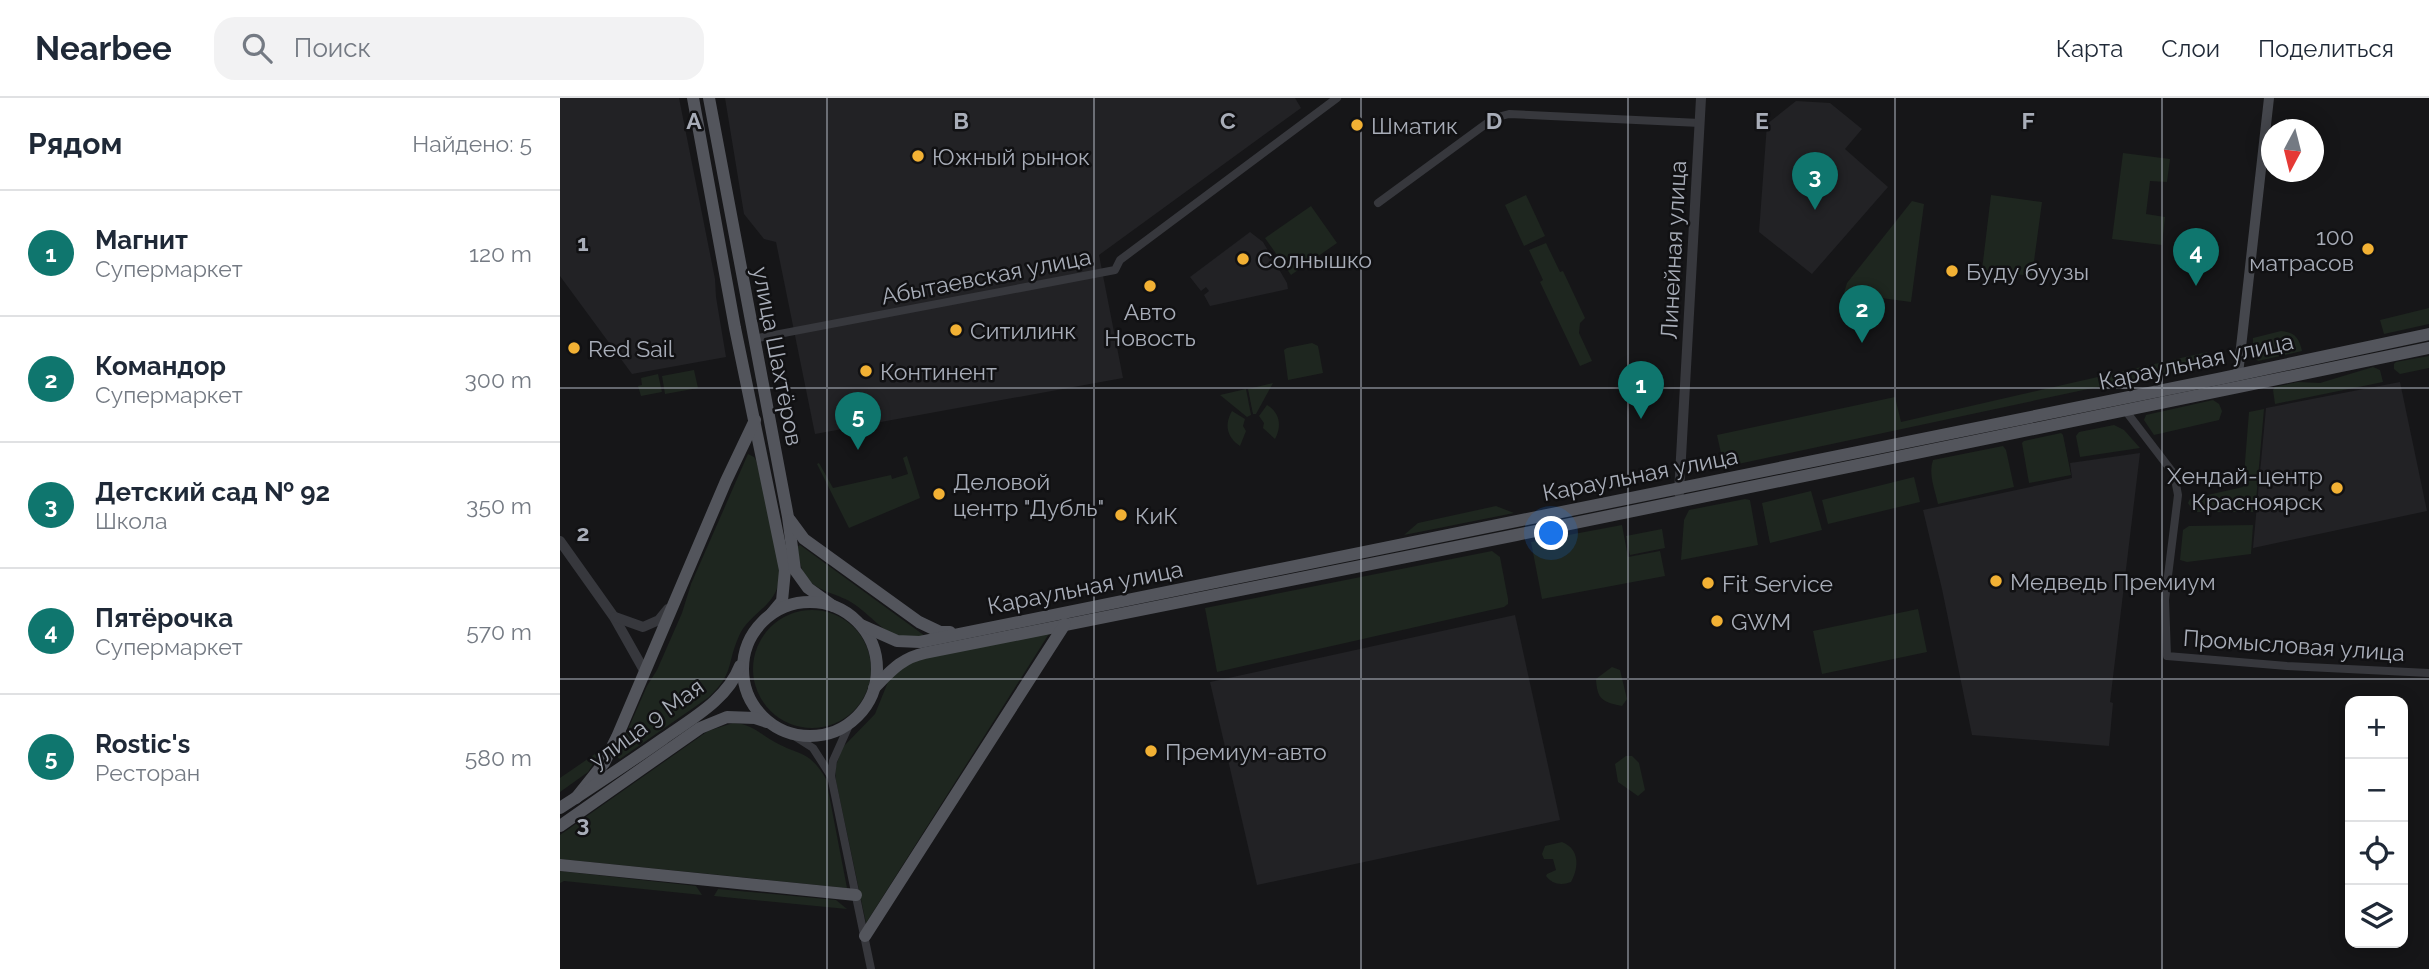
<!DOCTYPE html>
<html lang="ru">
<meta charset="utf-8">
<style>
body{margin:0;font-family:Raleway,sans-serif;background:#f2f2f3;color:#1f2937}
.controls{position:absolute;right:21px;bottom:21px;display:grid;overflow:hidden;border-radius:14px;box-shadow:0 4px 18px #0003}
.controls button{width:63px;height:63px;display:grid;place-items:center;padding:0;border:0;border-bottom:2px solid #e0e1e3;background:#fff;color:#1f2937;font:35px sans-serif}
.compass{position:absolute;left:1701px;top:21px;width:63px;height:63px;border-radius:50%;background:#fff;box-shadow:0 4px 18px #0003;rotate:187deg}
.you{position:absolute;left:992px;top:436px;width:24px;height:24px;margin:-18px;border:5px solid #fff;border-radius:50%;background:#1a73e8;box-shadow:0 0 0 10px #1a73e833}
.badge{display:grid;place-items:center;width:46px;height:46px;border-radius:50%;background:#0f766e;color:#fff;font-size:23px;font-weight:700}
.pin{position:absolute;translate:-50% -58px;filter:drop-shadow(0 2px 4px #0008)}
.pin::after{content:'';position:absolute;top:37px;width:24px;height:21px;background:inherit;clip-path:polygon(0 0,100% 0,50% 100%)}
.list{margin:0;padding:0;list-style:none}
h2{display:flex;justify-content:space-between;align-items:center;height:91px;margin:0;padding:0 28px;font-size:30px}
h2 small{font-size:23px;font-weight:400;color:#747a83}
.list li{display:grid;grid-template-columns:46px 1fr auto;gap:21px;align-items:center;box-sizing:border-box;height:126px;padding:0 28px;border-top:2px solid #e0e1e3}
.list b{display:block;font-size:26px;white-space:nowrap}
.list p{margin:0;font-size:23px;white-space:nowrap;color:#747a83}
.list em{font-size:23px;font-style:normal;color:#747a83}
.icon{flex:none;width:38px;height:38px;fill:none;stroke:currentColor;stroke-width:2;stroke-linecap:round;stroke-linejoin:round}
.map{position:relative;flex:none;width:1869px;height:871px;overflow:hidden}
header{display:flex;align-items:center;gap:42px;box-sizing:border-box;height:98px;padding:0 35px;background:#fff;border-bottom:2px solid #e0e1e3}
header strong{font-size:33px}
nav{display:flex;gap:38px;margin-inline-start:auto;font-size:24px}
.search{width:490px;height:63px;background:#f2f2f3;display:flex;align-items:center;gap:18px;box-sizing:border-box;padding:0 24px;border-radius:21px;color:#747a83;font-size:26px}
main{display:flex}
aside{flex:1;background:#fff}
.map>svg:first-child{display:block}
</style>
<header>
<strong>Nearbee</strong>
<div class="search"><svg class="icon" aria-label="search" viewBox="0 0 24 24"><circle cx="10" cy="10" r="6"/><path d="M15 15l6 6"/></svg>Поиск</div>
<nav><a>Карта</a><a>Слои</a><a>Поделиться</a></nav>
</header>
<main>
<aside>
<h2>Рядом<small>Найдено: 5</small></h2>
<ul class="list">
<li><span class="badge">1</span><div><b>Магнит</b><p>Супермаркет</p></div><em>120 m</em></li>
<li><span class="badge">2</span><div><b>Командор</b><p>Супермаркет</p></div><em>300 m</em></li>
<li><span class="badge">3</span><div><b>Детский сад № 92</b><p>Школа</p></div><em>350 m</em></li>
<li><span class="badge">4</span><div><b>Пятёрочка</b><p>Супермаркет</p></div><em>570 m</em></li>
<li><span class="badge">5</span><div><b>Rostic's</b><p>Ресторан</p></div><em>580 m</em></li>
</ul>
</aside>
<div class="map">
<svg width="1869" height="871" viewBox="0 0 1869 871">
<rect width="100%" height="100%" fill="#161618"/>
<g fill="#222225">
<polygon points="0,0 119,0 155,181 156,199 166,259 72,276 0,178"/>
<polygon points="165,0 735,0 741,10 539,157 563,280 255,336 216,144 204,141 184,116"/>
<polygon points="1236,3 1270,5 1302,31 1285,51 1328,89 1252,176 1199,134 1207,26"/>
<polygon points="690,134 703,144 727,185 728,191 650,208 644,197 649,193 646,189 641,193 630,179"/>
<polygon points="1840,284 1867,413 1693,450 1706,310"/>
<polygon points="1580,355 1550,604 1553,605 1549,648 1412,637 1382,491 1363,412 1512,380 1510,365"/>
<polygon points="955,517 1000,722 697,787 650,584"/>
</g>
<g fill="#1e261f">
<polygon points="1563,55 1610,61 1607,84 1590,83 1586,116 1605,119 1602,147 1552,141"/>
<polygon points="966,97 985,138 964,148 945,107"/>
<polygon points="1431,97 1482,104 1472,178 1422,172"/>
<polygon points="1352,103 1364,106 1351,204 1284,195 1287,185"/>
<polygon points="751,108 777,145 731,177 705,140"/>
<polygon points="986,145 1000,174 1003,173 1025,220 1020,225 1019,235 1032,263 1020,268 980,184 983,182 969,152"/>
<polygon points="1869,210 1869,226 1824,236 1820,222"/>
<path d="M1721 233C1735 234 1739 240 1742 253L1698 263 1693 257V240Z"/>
<polygon points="752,245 758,248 763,275 728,282 724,252 727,250"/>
<polygon points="1647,254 1650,265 1164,369 1157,337 1335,299 1341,324"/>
<polygon points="1869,258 1869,270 1840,276 1834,271 1834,266 1836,264"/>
<polygon points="1813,269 1820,272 1823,284 1715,306 1713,292 1715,289 1738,284 1760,285"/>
<polygon points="134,272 138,290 105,296 102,278"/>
<polygon points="98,276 102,294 81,298 78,288 82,287 81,280"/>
<polygon points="713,285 696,316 693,316 688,291"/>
<polygon points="686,291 691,317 687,319 660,297"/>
<polygon points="1653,302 1659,306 1662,313 1659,322 1594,337 1584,322 1586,317"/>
<path d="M707 307C720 315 722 328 715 341L703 330 704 325 699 318Z"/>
<polygon points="1704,311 1695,414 1634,414 1628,405 1630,401 1683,389 1689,314"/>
<path d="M672 313 685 321 683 328 686 333 680 348C667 339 664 327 672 313Z"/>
<polygon points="1554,327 1564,332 1580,350 1520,359 1516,338 1519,334"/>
<polygon points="1501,335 1503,337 1511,377 1469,385 1462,345 1464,343"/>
<path d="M1443 348 1446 352 1454 389 1378 406C1375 392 1368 376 1373 362Z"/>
<path d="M188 356 194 359 196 362C203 392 228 466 216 493 208 511 187 519 179 538 166 567 175 574 149 599L60 661 58 660V654L87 588 97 572 122 515 131 486Z"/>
<polygon points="347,358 360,400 289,430 257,366 259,365 273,390 331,377 332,381 348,376 343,360"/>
<polygon points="1354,379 1360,404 1268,426 1262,402"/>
<polygon points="1251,393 1262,432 1210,445 1202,405"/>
<polygon points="1185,401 1190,402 1198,447 1121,462 1124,422 1129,412"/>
<polygon points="936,408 954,415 844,437 858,425"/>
<polygon points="1062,427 1068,459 1100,453 1105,478 982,501 971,444"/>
<polygon points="1693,427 1691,456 1627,464 1620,462 1623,432 1629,428"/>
<polygon points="1102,431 1105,450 1070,457 1066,438"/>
<path d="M240 447 365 538C328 546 319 523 294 506 280 496 257 494 247 480 240 471 239 459 237 449Z"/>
<polygon points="932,453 940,459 948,501 948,506 944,509 657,574 645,510"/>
<polygon points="1358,511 1367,554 1262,576 1253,533"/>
<circle cx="252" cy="571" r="59"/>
<polygon points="492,531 306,825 276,683 275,671 282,650 315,616 330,579 348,564"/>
<path d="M1052 569 1060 572 1067 601 1062 608C1042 604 1037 601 1036 581Z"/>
<path d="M173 625C191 626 198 634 213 643 238 658 249 651 266 681L287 790 0 761V737L148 633Z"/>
<polygon points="35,656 37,659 28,674 0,694 0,680"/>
<polygon points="1066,658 1072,658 1079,665 1085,692 1078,698 1058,684 1055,666"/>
<path d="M1002 744C1020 751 1019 770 1011 784 1001 788 992 786 986 778L987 776 996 772 993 761H984L982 756 985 748Z"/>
<polygon points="0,773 136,788 142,797 4,783 0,785"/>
<polygon points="158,791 276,802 287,811 154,798"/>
</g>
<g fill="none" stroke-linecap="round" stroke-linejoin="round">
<g stroke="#37383d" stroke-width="8">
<polyline points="818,105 934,20 949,16 1140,25"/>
<polyline points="193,241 555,172 560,162 777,0"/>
<polyline points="1565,312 1614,376 1618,397 1605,502 1607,558 1727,568 1869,575"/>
<polyline points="290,625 273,663 271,678 311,871"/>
<polyline points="231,636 253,650 271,678"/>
</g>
<g stroke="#37383d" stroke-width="10">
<polyline points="1119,395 1141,0"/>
<polyline points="0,443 54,519 85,574"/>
<polyline points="55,519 83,529 99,522 108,511"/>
</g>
<polyline stroke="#45474d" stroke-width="10" points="1678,276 1709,0"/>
<g stroke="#53555c" stroke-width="12">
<polyline points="133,0 175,230 225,472 222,503 212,515"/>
<polyline points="149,0 228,419 235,472 248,490 273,508"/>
<polyline points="230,422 244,441 359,524 380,534 390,534"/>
<circle cx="250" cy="571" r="67"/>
<polyline points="301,527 337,543 360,544 1658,281 1869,236"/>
<path d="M314 590C330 574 341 560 365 555L956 437 1869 250"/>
<polyline points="16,700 44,665 57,639 166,383 195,322"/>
<path d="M0 710C35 687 69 665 103 641 131 621 167 602 180 568"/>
<polyline points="0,728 140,630 167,619 195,620 207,624"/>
<polyline points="0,767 296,797"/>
<polyline points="305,838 505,526"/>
</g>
</g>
<path fill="none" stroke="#a8adb8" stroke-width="2" stroke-opacity="0.55" d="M267 0V871M534 0V871M801 0V871M1068 0V871M1335 0V871M1602 0V871M0 290H1869M0 581H1869"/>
<g fill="#f2b134" stroke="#111113" stroke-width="2.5">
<circle cx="797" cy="27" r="7"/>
<circle cx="358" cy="58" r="7"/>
<circle cx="1808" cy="151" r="7"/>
<circle cx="683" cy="161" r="7"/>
<circle cx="1392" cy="173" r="7"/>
<circle cx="590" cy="188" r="7"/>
<circle cx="396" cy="232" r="7"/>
<circle cx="14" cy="250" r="7"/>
<circle cx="306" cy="273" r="7"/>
<circle cx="1777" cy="390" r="7"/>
<circle cx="379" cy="396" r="7"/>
<circle cx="561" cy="417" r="7"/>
<circle cx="1436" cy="483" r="7"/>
<circle cx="1148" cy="485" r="7"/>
<circle cx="1157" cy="523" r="7"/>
<circle cx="591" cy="653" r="7"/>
</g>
<g text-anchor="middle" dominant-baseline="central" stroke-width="5" stroke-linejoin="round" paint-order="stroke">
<g font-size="23" fill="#a8adb8" stroke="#111113" text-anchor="start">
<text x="811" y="27">Шматик</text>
<text x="372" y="58">Южный рынок</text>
<text x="1794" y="138" text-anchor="end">100<tspan x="1794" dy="26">матрасов</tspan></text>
<text x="697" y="161">Солнышко</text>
<text x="1406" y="173">Буду буузы</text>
<text x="590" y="213" text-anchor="middle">Авто<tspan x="590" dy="26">Новость</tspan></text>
<text x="410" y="232">Ситилинк</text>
<text x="28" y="250">Red Sail</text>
<text x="320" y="273">Континент</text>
<text x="1763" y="377" text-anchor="end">Хендай-центр<tspan x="1763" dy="26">Красноярск</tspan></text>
<text x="393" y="383">Деловой<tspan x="393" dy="26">центр "Дубль"</tspan></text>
<text x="575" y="417">КиК</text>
<text x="1450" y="483">Медведь Премиум</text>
<text x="1162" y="485">Fit Service</text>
<text x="1171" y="523">GWM</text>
<text x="605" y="653">Премиум-авто</text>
</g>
<g font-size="23" fill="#a8adb8" stroke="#111113">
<text transform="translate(1113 152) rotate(-87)">Линейная улица</text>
<text transform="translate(426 178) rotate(-11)">Абытаевская улица</text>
<text transform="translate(218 258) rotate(79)">улица Шахтёров</text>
<text transform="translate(1636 263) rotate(-12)">Караульная улица</text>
<text transform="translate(1080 376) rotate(-11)">Караульная улица</text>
<text transform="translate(525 489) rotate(-11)">Караульная улица</text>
<text transform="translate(1734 547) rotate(4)">Промысловая улица</text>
<text transform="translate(86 625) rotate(-36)">улица 9 Мая</text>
</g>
</g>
<g font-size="23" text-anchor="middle" font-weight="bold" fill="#a8adb8" stroke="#111113" stroke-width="5" stroke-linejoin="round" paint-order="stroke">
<text x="134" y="31">A</text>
<text x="401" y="31">B</text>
<text x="668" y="31">C</text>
<text x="934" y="31">D</text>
<text x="1202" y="31">E</text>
<text x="1468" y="31">F</text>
<text x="23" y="153">1</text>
<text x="23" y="443">2</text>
<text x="23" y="734">3</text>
</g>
</svg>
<div class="controls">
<button>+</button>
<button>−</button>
<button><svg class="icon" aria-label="locate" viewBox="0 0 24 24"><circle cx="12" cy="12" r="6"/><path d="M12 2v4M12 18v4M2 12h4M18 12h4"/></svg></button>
<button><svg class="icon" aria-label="layers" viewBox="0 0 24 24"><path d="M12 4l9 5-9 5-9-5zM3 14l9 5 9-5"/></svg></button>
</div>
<svg class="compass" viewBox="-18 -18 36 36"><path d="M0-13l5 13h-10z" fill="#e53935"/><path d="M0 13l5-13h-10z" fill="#747a83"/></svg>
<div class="you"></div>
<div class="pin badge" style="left:1081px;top:321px">1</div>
<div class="pin badge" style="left:1302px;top:245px">2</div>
<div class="pin badge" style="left:1255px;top:112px">3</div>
<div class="pin badge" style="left:1636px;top:188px">4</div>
<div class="pin badge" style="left:298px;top:352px">5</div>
</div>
</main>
